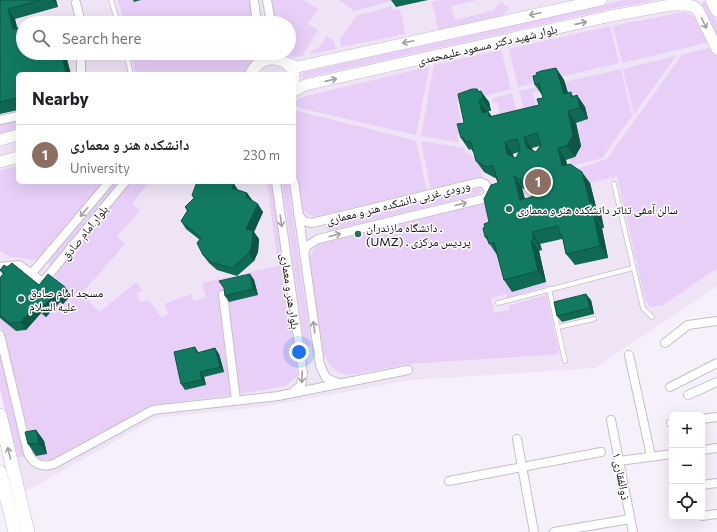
<!DOCTYPE html>
<meta charset="utf-8">
<style>
body{margin:0;font-family:Commissioner,"Noto Naskh Arabic",sans-serif;background:#f6f6f6;color:#202124}
.controls{position:absolute;right:12px;bottom:12px;display:grid;overflow:hidden;border-radius:6px;box-shadow:0 4px 16px #0002}
.controls button{width:36px;height:36px;display:grid;place-items:center;padding:0;border:0;border-bottom:1px solid #e0e0e0;background:#fff;color:#202124;font:20px sans-serif}
.you{position:absolute;left:299px;top:352px;width:14px;height:14px;margin:-10px;border:3px solid #fff;border-radius:50%;background:#1a73e8;box-shadow:0 0 0 6px #1a73e833}
.badge{display:grid;place-items:center;width:26px;height:26px;border-radius:50%;background:#2c6c59;color:#fff;font-size:13px;font-weight:700}
.pin{position:absolute;translate:-50% -50%;border:2px solid #fff;box-shadow:0 1px 4px #0006}
.list{margin:0;padding:0;list-style:none}
h2{display:flex;justify-content:space-between;align-items:center;height:52px;margin:0;padding:0 16px;font-size:17px}
h2 small{font-size:13px;font-weight:400;color:#757577}
.list li{display:grid;grid-template-columns:26px 1fr auto;gap:12px;align-items:center;box-sizing:border-box;height:60px;padding:0 16px;border-top:1px solid #e0e0e0}
.list b{display:block;font-size:15px;white-space:nowrap}
.list p{margin:0;font-size:13px;white-space:nowrap;color:#757577}
.list em{font-size:13px;font-style:normal;color:#757577}
.icon{flex:none;width:22px;height:22px;fill:none;stroke:currentColor;stroke-width:2;stroke-linecap:round;stroke-linejoin:round}
.map{position:relative;flex:none;width:717px;height:532px;overflow:hidden}
.search{position:absolute;background:#fff;box-shadow:0 4px 16px #0002;left:16px;top:16px;width:280px;height:44px;display:flex;align-items:center;gap:10px;box-sizing:border-box;padding:0 14px;border-radius:22px;color:#757577;font-size:15px}
.panel{position:absolute;background:#fff;box-shadow:0 4px 16px #0002;left:16px;top:72px;width:280px;height:112px;border-radius:6px}
.map>svg:first-child{display:block}
</style>
<div class="map">
<svg width="717" height="532" viewBox="0 0 717 532">
<rect width="100%" height="100%" fill="#f6f0fa"/>
<path fill="#eee4f5" fill-rule="evenodd" d="M0 0H717V286L595 368 412 380 261 407 156 418 25 492 0 390ZM23 23H289V53H23ZM18 74H294V182H18Z"/>
<g fill="#e7cff8">
<polygon points="118,0 252,0 255,23 124,23"/>
<polygon points="272,0 304,0 318,9 308,24 318,30 302,56 293,57 284,53 289,53 289,23 275,23"/>
<polygon points="339,0 392,0 392,1 354,11"/>
<polygon points="440,0 477,0 451,6 455,20 493,11 501,2 509,8 498,20 439,33 432,2"/>
<polygon points="625,0 656,0 614,8 305,78 301,76 304,72"/>
<polygon points="702,2 706,2 717,23 717,37 702,6"/>
<polygon points="392,6 393,11 400,9 405,34 341,47 340,39 356,16"/>
<polygon points="684,12 700,20 710,42 622,63 613,26"/>
<polygon points="610,26 619,63 518,87 509,49"/>
<polygon points="327,36 334,41 336,49 310,54 314,49 316,51"/>
<polygon points="712,47 717,57 717,268 663,305 650,307 645,299 617,176 590,183 573,170 607,159 682,55"/>
<polygon points="501,50 511,89 457,103 464,134 457,135 458,142 421,136 434,65"/>
<polygon points="131,53 259,53 250,70 241,74 136,74"/>
<polygon points="676,56 634,114 623,69"/>
<polygon points="427,67 429,68 416,135 300,108 296,105 296,101 303,97"/>
<polygon points="621,69 632,116 602,158 572,166 570,158 575,157 581,146 576,123 588,119 572,106 565,82"/>
<polygon points="536,87 537,91 533,93 539,118 527,122 519,91"/>
<polygon points="512,93 519,122 504,127 497,102 493,103 492,99"/>
<polygon points="294,110 416,141 427,192 319,218 309,215 301,208 294,162"/>
<polygon points="18,119 18,132 0,137 0,123"/>
<polygon points="421,141 464,148 466,154 470,153 471,157 477,156 483,179 431,191"/>
<polygon points="18,166 18,182 105,182 38,260 10,257 0,251 0,170"/>
<polygon points="113,182 121,182 52,265 49,265 48,260"/>
<polygon points="131,182 149,182 132,204 140,210 117,237 125,244 82,293 99,312 137,282 142,291 137,292 140,302 149,300 162,318 169,313 164,304 191,294 194,301 206,298 202,283 278,266 267,182 273,182 298,361 296,361 297,376 286,386 239,394 227,349 224,350 233,395 152,405 51,460 38,460 33,452 7,344 0,325 0,318 16,331 26,330 41,313 46,317 56,306 54,282 60,267"/>
<polygon points="282,182 288,182 311,344 308,348 305,346"/>
<polygon points="478,188 482,190 479,194 330,231 326,229 328,225"/>
<path d="M488 201 512 292 546 282 547 286 507 298 506 294 491 298 494 313 510 310 509 305 547 295 559 354 408 364 350 375C338 374 330 369 326 357H324L309 264C310 254 314 247 322 242Z"/>
<polygon points="0,352 24,456 17,458 0,390"/>
</g>
<g fill="none" stroke-linecap="round" stroke-linejoin="round">
<g stroke="#c4bfc8" stroke-width="5.5">
<g id="lane">
<polyline points="111,0 118,23"/>
<polyline points="126,53 131,74"/>
<polyline points="614,184 643,308 652,317"/>
<polyline points="549,289 565,361"/>
<polyline points="498,303 633,268"/>
<polyline points="558,327 594,319"/>
</g>
</g>
<g stroke="#c4bfc8" stroke-width="10">
<g id="street">
<polyline points="254,0 257,23"/>
<polyline points="267,0 271,23"/>
<polyline points="76,3 81,23"/>
<polyline points="81,53 81,74"/>
<polyline points="0,120 18,116"/>
<polyline points="276,182 303,373 301,385 292,393"/>
<polyline points="294,182 320,365 326,378 338,383"/>
<polyline points="298,213 303,221 312,223 480,182 485,184 489,191 487,196 482,199 318,239 307,246 304,253"/>
<polyline points="0,267 19,265 43,282 125,182"/>
<polyline points="32,273 109,182"/>
<polyline points="223,295 236,400"/>
<path d="M0 335 28 453C33 464 43 468 54 464L153 410 278 396 408 370"/>
<polyline points="665,343 688,325 717,321"/>
<polyline points="629,355 651,456"/>
<polyline points="670,387 717,363"/>
<polyline points="688,395 717,382"/>
<polyline points="702,419 717,417"/>
<polyline points="611,420 633,532"/>
<polyline points="671,423 672,423"/>
<polyline points="517,439 534,532"/>
<polyline points="702,450 717,448"/>
<polyline points="619,461 672,454"/>
<polyline points="449,481 601,452"/>
<polyline points="702,485 717,483"/>
<polyline points="702,516 717,514"/>
<polyline points="554,532 630,519"/>
</g>
</g>
<g stroke="#c4bfc8" stroke-width="12">
<g id="secondary">
<polyline points="711,0 717,11"/>
<polyline points="686,5 693,6 698,10 717,49"/>
<polyline points="286,63 297,67 601,0"/>
<path d="M251 74C258 57 279 54 291 68"/>
<polyline points="294,75 294,88"/>
<polyline points="294,91 305,85 611,16 670,5 683,5"/>
<polyline points="0,140 18,135"/>
<polyline points="0,162 18,157"/>
</g>
</g>
<g stroke="#c4bfc8" stroke-width="14">
<g id="primary">
<polyline points="0,415 28,532"/>
<polyline points="0,472 15,532"/>
</g>
</g>
<use href="#lane" stroke="#fff" stroke-width="4"/>
<use href="#street" stroke="#fff" stroke-width="8"/>
<use href="#secondary" stroke="#fff" stroke-width="11"/>
<use href="#primary" stroke="#fff" stroke-width="13"/>
</g>
<g fill="#0f6953" fill-rule="evenodd">
<polygon points="0,0 56,0 58,7 15,19 17,28 19,28 23,33 23,53 67,59 18,74 18,110 0,114"/>
<polygon points="133,0 141,0 134,2"/>
<polygon points="391,0 428,0 396,7"/>
<path d="M556 68 564 80 568 93 574 96 577 95 585 107 588 119 576 123 581 146 575 157 566 160 567 165 590 183 596 207 601 214 604 228H602L608 258 575 265 566 254 563 240 562 239 540 244 542 250 539 251 546 282 512 292 504 280 497 255 485 237V227L489 222 498 183 496 178H495L484 172 476 161 474 152H473L471 149 469 150 461 138 464 123 477 89 489 102 491 111H488L492 117 539 105 543 98 542 95 535 85 537 75ZM540 146 536 152 533 151 532 148ZM519 152 516 158 513 157V154ZM522 188 532 193V197L525 199Z"/>
<polygon points="234,184 238,190 247,193 252,201 263,212 254,232 259,239 258,252 254,261 237,276 217,270 209,263 203,255 200,240 186,229 181,221 187,211 185,207"/>
<polygon points="7,267 39,285 71,295 63,304 60,302 46,317 41,313 26,330 16,331 0,318 0,278 3,274 0,270"/>
<polygon points="250,274 254,280 258,295 229,302 225,296"/>
<polygon points="591,300 594,314 562,322 557,316"/>
<polygon points="215,348 219,354 224,372 204,377 206,385 185,390 181,384 199,353"/>
<polygon points="36,430 44,441 47,454 36,456 28,444"/>
</g>
<g fill="#0d5544">
<polygon points="53,0 56,0 58,7"/>
<polygon points="8,9 15,19 20,39 13,29"/>
<polygon points="19,28 23,33 23,44"/>
<polygon points="61,53 63,53 67,59 71,74 66,74"/>
<polygon points="556,68 564,80 572,106 564,94"/>
<polygon points="477,89 483,97 481,91 489,102 491,111 478,92"/>
<polygon points="577,95 585,107 588,119 580,108"/>
<polygon points="479,100 487,112 482,113"/>
<polygon points="488,111 496,123 489,117"/>
<polygon points="568,111 576,123 581,146 575,157 567,146"/>
<polygon points="524,137 532,148 535,159 527,148"/>
<polygon points="505,142 513,154 516,166 507,154"/>
<polygon points="558,148 566,160 570,177 562,166"/>
<polygon points="582,172 590,183 596,207 601,214 604,228 596,216 590,203"/>
<polygon points="514,176 522,188 528,211 520,200"/>
<polygon points="234,184 239,192 232,188"/>
<polygon points="247,193 253,201 246,197"/>
<polygon points="258,204 263,212 254,232 259,239 258,252 254,261 249,253 246,229"/>
<polygon points="594,217 602,228 608,258 600,246"/>
<polygon points="532,232 540,244 542,250 534,239"/>
<polygon points="531,240 539,251 546,282 538,271"/>
<polygon points="250,274 254,280 258,295 253,289"/>
<polygon points="65,287 71,295 63,304 58,297"/>
<polygon points="54,294 60,302 46,317 41,309"/>
<polygon points="586,294 591,300 594,314 590,308"/>
<polygon points="36,305 41,313 26,330 21,322"/>
<polygon points="195,347 199,353 197,353"/>
<polygon points="215,348 219,354 224,372 220,367"/>
<polygon points="200,372 204,377 206,385 202,380"/>
<polygon points="36,430 44,441 47,454 39,443"/>
</g>
<g fill="#127a61" stroke="#0d5544" fill-rule="evenodd">
<polygon points="0,0 41,0 8,9 13,29 19,28 23,44 23,53 61,53 66,74 18,74 18,98 0,102"/>
<path d="M556 68 564 94 571 92 572 97 577 95 580 108 568 111 573 135 567 146 558 148 562 166 570 164 582 172 590 203 593 202 596 216 594 217 600 246 566 254 562 235H560L558 226 532 232 534 239 531 240 538 271 504 280 494 242 489 244 487 236 485 237 483 228 485 227 484 224 489 222 484 199 491 185 498 183 493 165 487 167 476 161 471 142 464 141V138H461L457 124 464 123 458 94 472 89H477L478 92 481 91 483 99 479 100 482 113 488 111 489 117 539 105 537 99 543 98 539 83 535 85 533 76 537 75 536 73 541 71ZM537 133 541 145 536 152 527 148 524 137ZM517 139 520 150 516 158 507 154 505 142ZM514 176 530 185 532 197 520 200Z"/>
<polygon points="197,182 232,182 234,184 232,188 247,193 246,197 258,204 246,229 253,231 252,244 249,253 232,268 211,262 203,255 197,243 201,238 181,221 188,210 185,207 194,198 192,195"/>
<polygon points="12,263 39,285 48,274 65,287 58,297 54,294 41,309 36,305 21,322 10,323 0,315 0,278 4,273 0,270 4,265 7,267"/>
<polygon points="250,274 253,289 225,296 224,288 219,281"/>
<polygon points="586,294 590,308 557,316 554,302"/>
<polygon points="195,347 197,353 215,348 220,367 200,372 202,380 181,384 174,352"/>
<polygon points="36,430 39,443 28,444 25,432"/>
</g>
<defs><path id="oneway-shaft" d="M-6 0H5M1.5-3L5.5 0L1.5 3" fill="none" stroke-width="1.6" stroke-linecap="round" stroke-linejoin="round"/></defs>
<g stroke="#a09fa1">
<use href="#oneway-shaft" transform="translate(535 14) rotate(168)"/>
<use href="#oneway-shaft" transform="translate(581 23) rotate(-13)"/>
<use href="#oneway-shaft" transform="translate(704 23) rotate(64)"/>
<use href="#oneway-shaft" transform="translate(408 42) rotate(168)"/>
<use href="#oneway-shaft" transform="translate(331 80) rotate(-13)"/>
<use href="#oneway-shaft" transform="translate(461 204) rotate(-14)"/>
<use href="#oneway-shaft" transform="translate(84 212) rotate(130)"/>
<use href="#oneway-shaft" transform="translate(281 221) rotate(82)"/>
<use href="#oneway-shaft" transform="translate(335 235) rotate(-14)"/>
<use href="#oneway-shaft" transform="translate(314 327) rotate(-98)"/>
<use href="#oneway-shaft" transform="translate(302 377) rotate(93)"/>
<use href="#oneway-shaft" transform="translate(9 453) rotate(-104)"/>
</g>
<g fill="#2c6c59" stroke="#fff" stroke-width="1.5">
<circle cx="509" cy="209" r="4"/>
<circle cx="358" cy="234" r="4"/>
<circle cx="21" cy="299" r="4"/>
</g>
<g text-anchor="middle" dominant-baseline="central" stroke-width="3" stroke-linejoin="round" paint-order="stroke">
<g font-size="12" fill="#121014" stroke="#fff">
<text transform="translate(487 44) rotate(-13)">بلوار شهید دکتر مسعود علیمحمدی</text>
<text transform="translate(398 202) rotate(-14)">ورودی غربی دانشکده هنر و معماری</text>
<text transform="translate(84 232) rotate(-51)">بلوار امام صادق</text>
<text transform="translate(291 291) rotate(82)">بلوار هنر و معماری</text>
<text transform="translate(622 476) rotate(79)">ذوالفقاری ۱</text>
</g>
<g font-size="12" fill="#121014" stroke="#fff" text-anchor="start">
<text x="517" y="209">سالن آمفی تئاتر دانشکده هنر و معماری</text>
<text x="366" y="227">دانشگاه مازندران .<tspan x="366" dy="14">(UMZ) . پردیس مرکزی</tspan></text>
<text x="29" y="292">مسجد امام صادق<tspan x="29" dy="14">علیه السلام</tspan></text>
</g>
</g>
</svg>
<div class="controls">
<button>+</button>
<button>−</button>
<button><svg class="icon" aria-label="locate" viewBox="0 0 24 24"><circle cx="12" cy="12" r="6"/><path d="M12 2v4M12 18v4M2 12h4M18 12h4"/></svg></button>
</div>
<div class="you"></div>
<div class="pin badge" style="left:538px;top:182px;background:#8d6e63">1</div>
<div class="search"><svg class="icon" aria-label="search" viewBox="0 0 24 24"><circle cx="10" cy="10" r="6"/><path d="M15 15l6 6"/></svg>Search here</div>
<section class="panel">
<h2>Nearby<small></small></h2>
<ul class="list">
<li><span class="badge" style="background:#8d6e63">1</span><div><b>دانشکده هنر و معماری</b><p>University</p></div><em>230 m</em></li>
</ul>
</section>
</div>
